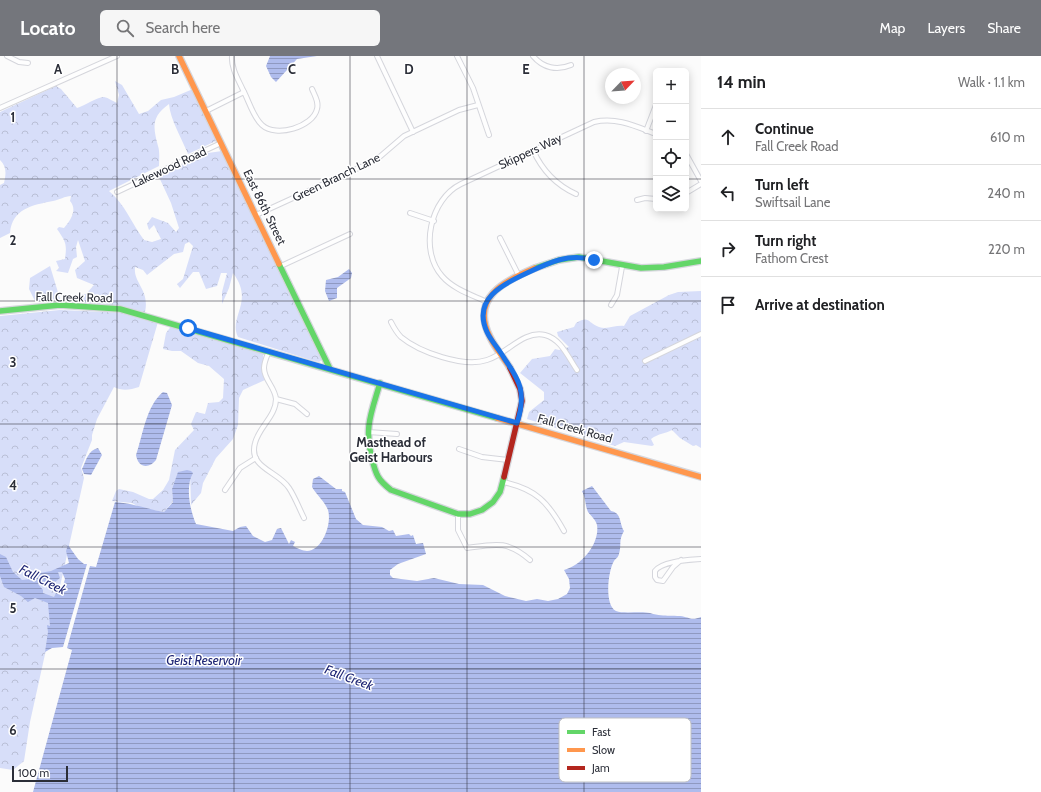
<!DOCTYPE html>
<meta charset="utf-8">
<style>
body{margin:0;font-family:Cabin,sans-serif;background:#f6f6f6;color:#202124}
.controls{position:absolute;right:12px;top:12px;display:grid;overflow:hidden;border-radius:6px;box-shadow:0 2px 10px #0003}
.controls button{width:36px;height:36px;display:grid;place-items:center;padding:0;border:0;border-bottom:1px solid #e0e0e0;background:#fff;color:#202124;font:20px sans-serif}
.compass{position:absolute;left:605px;top:12px;width:36px;height:36px;border-radius:50%;background:#fff;box-shadow:0 2px 10px #0003;rotate:65deg}
.scale{position:absolute;left:12px;bottom:10px;width:56px;box-sizing:border-box;padding-left:4px;border:2px solid #2b2e38;border-top:0;font-size:11px;line-height:14px;white-space:nowrap;color:#2b2e38;-webkit-text-stroke:3px #fff;paint-order:stroke}
.stop{position:absolute;width:12px;height:12px;margin:-9px;border:3px solid #1a73e8;border-radius:50%;background:#fff}
.stop.end{background:#1a73e8;border-color:#fff;box-shadow:0 1px 4px #0008}
.list{margin:0;padding:0;list-style:none}
h2{display:flex;justify-content:space-between;align-items:center;height:52px;margin:0;padding:0 16px;font-size:17px}
h2 small{font-size:13px;font-weight:400;color:#757577}
.list li{display:grid;grid-template-columns:26px 1fr auto;gap:12px;align-items:center;box-sizing:border-box;height:56px;padding:0 16px;border-top:1px solid #e0e0e0}
.list b{display:block;font-size:15px;white-space:nowrap}
.list p{margin:0;font-size:13px;white-space:nowrap;color:#757577}
.list em{font-size:13px;font-style:normal;color:#757577}
.icon{flex:none;width:22px;height:22px;fill:none;stroke:currentColor;stroke-width:2;stroke-linecap:round;stroke-linejoin:round}
.map{position:relative;flex:none;width:701px;height:736px;overflow:hidden}
header{display:flex;align-items:center;gap:24px;box-sizing:border-box;height:56px;padding:0 20px;background:#74767c;color:#fff}
header strong{font-size:19px}
nav{display:flex;gap:22px;margin-inline-start:auto;font-size:14px}
.search{width:280px;height:36px;background:#f6f6f6;display:flex;align-items:center;gap:10px;box-sizing:border-box;padding:0 14px;border-radius:6px;color:#757577;font-size:15px}
main{display:flex}
aside{flex:1;background:#fff}
.map>svg:first-child{display:block}
.forest{fill:url(#forest-crowns)}
.water{fill:url(#water-rules);fill-rule:evenodd}
.lines{fill:none;stroke-linecap:round;stroke-linejoin:round}
.street-casing{stroke:#d5d6dc;stroke-width:6}
.fast-casing{stroke:#d5d6dc;stroke-width:8}
.slow-casing{stroke:#d5d6dc;stroke-width:8}
.jam-casing{stroke:#d5d6dc;stroke-width:8}
.street{stroke:#fefefe;stroke-width:4}
.fast{stroke:#63d668;stroke-width:5.5}
.slow{stroke:#ff974d;stroke-width:5.5}
.jam{stroke:#b3261e;stroke-width:5.5}
.route{stroke:#1a73e8;stroke-width:5}
.grid{fill:none;stroke:#2b2e38;stroke-width:1;stroke-opacity:0.55}
.labels{text-anchor:middle;dominant-baseline:central;stroke-width:3;stroke-linejoin:round;paint-order:stroke}
.street-label{font-size:12px;fill:#2b2e38;stroke:#fff}
.neighbourhood-label{font-size:13px;font-weight:bold;fill:#2b2e38;stroke:#fff}
.water-label{font-size:13px;font-style:italic;fill:#1f2675;stroke:#fff}
.key{fill:#fff;stroke:#bfc0c3;stroke-width:1}
.key-label{font-size:11px;fill:#2b2e38}
.grid-label{font-size:13px;text-anchor:middle;font-weight:bold;fill:#2b2e38;stroke:#fff;stroke-width:3;stroke-linejoin:round;paint-order:stroke}
</style>
<header>
<strong>Locato</strong>
<div class="search"><svg class="icon" aria-label="search" viewBox="0 0 24 24"><circle cx="10" cy="10" r="6"/><path d="M15 15l6 6"/></svg>Search here</div>
<nav><a>Map</a><a>Layers</a><a>Share</a></nav>
</header>
<main>
<div class="map">
<svg width="701" height="736" viewBox="0 0 701 736">
<defs>
<pattern id="forest-crowns" width="20" height="18" patternUnits="userSpaceOnUse"><rect width="20" height="18" fill="#d7def9"/><path d="M2 6a3 3 0 1 1 6 0M12 15a3 3 0 1 1 6 0" fill="none" stroke="#b9bfd6"/></pattern>
<pattern id="water-rules" width="6" height="5" patternUnits="userSpaceOnUse"><rect width="6" height="5" fill="#afbced"/><path d="M0 2.5h6" fill="none" stroke="#8f99c1"/></pattern>
</defs>
<rect width="100%" height="100%" fill="#fbfbfb"/>
<!-- forest -->
<g class="forest">
<path d="M115 25 122 29 139 58 148 55 161 44 174 41 193 33 218 84 188 98C182 83 170 63 169 48 151 61 153 71 158 90 160 96 159 104 159 110L109 135C125 148 132 168 144 184L152 186 161 183 154 169 149 174 147 168 152 161 168 167 176 176 179 172 171 147 159 121 165 117 208 97 222 95 323 303 319 306 311 304 238 281C228 261 255 246 233 217L229 232 222 248V236L227 217H221L217 230 206 233 199 216H193L180 232 177 228 183 223 193 190 189 186 185 188 183 196 174 198 147 219 143 214 135 211C133 227 150 234 145 256L115 251 77 248 75 243 78 238H86L94 229 77 222 75 214 85 205 78 184 76 191 77 201 73 203 68 217 56 215 59 212 56 205 65 203C67 188 66 186 57 173L59 171 64 172C70 165 78 154 70 145L71 140C65 140 59 144 53 145 32 149 12 153 10 177L0 182V129L4 127C6 118 7 111 0 104V56L56 30 61 33 77 52C84 50 99 40 104 41 109 42 112 45 117 47L119 39Z"/>
<polygon points="50,210 60,243 35,245 29,233 30,222"/>
<path d="M701 235V392L696 389 693 390 680 382 672 374C665 378 659 377 651 383L654 389 652 390 624 386 615 390 527 363 529 356 544 344V336L520 317 532 303 550 300 555 293 559 294 569 291 558 280 557 276 574 271 576 267C590 259 587 267 599 271 607 274 615 269 624 270L630 260 669 239 678 236Z"/>
<path d="M60 254 127 257 158 266 139 331C130 334 122 335 114 331L97 363 92 379V384L81 412 84 422 30 666 24 705 13 714 0 712V260Z"/>
<polygon points="172,269 263,297 265,324 243,334 239,342 238,369 233,383 216,402 203,427 201,437 191,449 190,415 179,416 172,433 173,445 164,456 141,452 132,447 112,445 116,435 119,433 133,436 149,443 153,443 163,434 169,424 175,394 194,374 191,368 196,356 205,358 208,347 219,346 223,342 224,323 209,310 198,307 181,295 172,295 163,293 166,277"/>
</g>
<!-- water -->
<g class="water">
<polygon points="270,0 317,0 297,3 276,26 271,21 266,10"/>
<polygon points="349,213 352,217 351,222 337,232 337,242 329,245 325,235 326,224 338,221"/>
<path d="M163 336 167 337 172 349 156 404C149 413 138 412 136 399 143 379 146 350 163 336Z"/>
<path d="M98 392 102 399 91 419 84 418 82 413C86 405 88 394 98 392Z"/>
<path d="M187 414 191 415 193 417C185 431 190 454 196 468L233 475 240 471 246 470 253 480 265 486 272 484 277 473 281 472 289 488 291 484 295 486 293 490C297 492 303 495 307 495 323 494 332 467 328 454 325 446 316 438 312 431L313 423 319 420 336 433H342V435L345 436 356 463 363 469 382 471 389 475 393 474 396 480 409 478 411 480 413 479 416 488 423 487 426 498 398 508 390 514V519L393 522 417 525 434 522 459 528 483 529 505 540 526 545 537 543 548 545 558 543 567 538 570 532 569 523 564 514C581 510 600 488 597 469 596 464 591 460 588 456 585 449 586 443 582 435L592 430 611 455C622 457 619 467 624 475 618 485 622 488 619 498 618 502 616 502 614 505 608 515 604 549 616 555 623 558 641 555 650 557 663 561 668 559 680 560 689 561 691 565 701 561V736H33L72 594 67 592 90 510 96 511 115 446C132 447 147 453 164 456L173 446 172 433 178 416Z"/>
<path d="M68 489 78 503 84 508H87L63 591 52 592 45 596 48 576 47 569 50 570 48 547 35 542 28 546 21 540 4 531 0 520V498L6 501 13 516 22 524 32 523 38 521 40 517 51 515 69 507 66 495ZM58 516H62L65 523 62 533 57 535 54 541 43 537V534L38 528 55 526 60 522Z"/>
</g>
<g class="lines">
<!-- street casing -->
<g class="street-casing">
<g id="street">
<polyline points="7,0 19,6 28,7"/>
<path d="M232 0C231 12 238 23 243 34 249 45 253 61 262 69 276 82 313 71 317 53 319 46 315 40 312 33"/>
<polyline points="377,0 413,76"/>
<polyline points="457,0 473,32 489,79"/>
<path d="M533 0C543 12 557 15 571 9"/>
<polyline points="0,52 117,0"/>
<polyline points="206,55 244,36"/>
<polyline points="646,75 656,49"/>
<path d="M533 94C542 114 556 129 576 138"/>
<polyline points="686,98 701,125"/>
<polyline points="117,136 221,87"/>
<polyline points="686,137 701,128"/>
<polyline points="637,144 645,142 656,143"/>
<polyline points="410,157 434,165"/>
<polyline points="256,159 376,104 404,80 459,54 478,49"/>
<polyline points="500,182 519,220"/>
<polyline points="281,210 350,178"/>
<path d="M487 246C472 239 453 233 442 220 419 194 430 143 461 128L594 66C617 61 635 70 656 78"/>
<polyline points="611,249 617,239 622,211"/>
<path d="M391 266C394 272 397 277 401 281 419 296 464 312 487 304 507 298 523 274 545 279 561 283 568 301 577 314"/>
<path d="M269 295C267 300 264 306 264 312 264 324 275 331 276 343 276 360 259 371 255 387 248 412 278 415 289 432 295 441 299 452 304 462"/>
<polyline points="645,305 701,278"/>
<polyline points="276,343 295,348 307,358"/>
<polyline points="368,376 397,378"/>
<polyline points="459,393 482,401 508,404"/>
<path d="M503 426C536 433 548 446 564 475"/>
<polyline points="225,434 240,412 256,402"/>
<path d="M458 458V474L467 492C495 488 507 484 530 504"/>
<path d="M681 504 673 511 663 525 657 524 655 521V515C662 505 689 504 701 503"/>
</g>
</g>
<!-- fast casing -->
<g class="fast-casing">
<g id="fast">
<polyline points="279,208 330,313"/>
<polyline points="535,212 559,204 579,201 641,212 664,211 701,205"/>
<polyline points="0,255 60,249 120,253 497,362"/>
<path d="M380 327C371 358 364 371 372 403 376 419 378 424 391 434L458 458H470L482 454 493 446 500 436 504 421"/>
</g>
</g>
<!-- slow casing -->
<g class="slow-casing">
<g id="slow">
<polyline points="179,0 279,208"/>
<path d="M510 312C504 302 495 292 490 281 470 242 504 225 535 212"/>
<polyline points="497,362 701,421"/>
</g>
</g>
<!-- jam casing -->
<g class="jam-casing">
<polyline id="jam" points="504,421 522,345 520,333 510,312"/>
</g>
<!-- street -->
<use href="#street" class="street"/>
<!-- fast -->
<use href="#fast" class="fast"/>
<!-- slow -->
<use href="#slow" class="slow"/>
<!-- jam -->
<use href="#jam" class="jam"/>
</g>
<g class="lines">
<!-- route -->
<path class="route" d="M188 272 517 367C521 355 523 343 520 331 517 320 510 311 504 302 499 293 491 285 487 276 472 243 503 228 527 217 550 206 569 197 594 204"/>
</g>
<!-- grid -->
<path class="grid" d="M117 0V736M234 0V736M350 0V736M467 0V736M584 0V736M0 123H656M686 123H701M0 245H701M0 368H701M0 491H701M0 613H701"/>
<g class="labels">
<!-- street labels -->
<g class="street-label">
<text transform="translate(530 95) rotate(-25)">Skippers Way</text>
<text transform="translate(169 111) rotate(-25)">Lakewood Road</text>
<text transform="translate(336 121) rotate(-26)">Green Branch Lane</text>
<text transform="translate(265 151) rotate(64)">East 86th Street</text>
<text transform="translate(74 241) rotate(1)">Fall Creek Road</text>
<text transform="translate(575 372) rotate(16)">Fall Creek Road</text>
</g>
<!-- neighbourhood labels -->
<g class="neighbourhood-label">
<text x="391" y="386">Masthead of<tspan x="391" dy="15">Geist Harbours</tspan></text>
</g>
<!-- water labels -->
<g class="water-label">
<text transform="translate(43 523) rotate(27)">Fall Creek</text>
<text x="204" y="604">Geist Reservoir</text>
<text transform="translate(349 621) rotate(20)">Fall Creek</text>
</g>
</g>
<!-- legend -->
<rect x="559" y="662" width="132" height="64" rx="6" class="key"/>
<rect x="567" y="674" width="18" height="4" fill="#63d668"/>
<rect x="567" y="692" width="18" height="4" fill="#ff974d"/>
<rect x="567" y="710" width="18" height="4" fill="#b3261e"/>
<g class="key-label">
<text x="592" y="680">Fast</text>
<text x="592" y="698">Slow</text>
<text x="592" y="716">Jam</text>
</g>
<g class="grid-label">
<text x="58" y="18">A</text>
<text x="175" y="18">B</text>
<text x="292" y="18">C</text>
<text x="409" y="18">D</text>
<text x="526" y="18">E</text>
<text x="13" y="66">1</text>
<text x="13" y="189">2</text>
<text x="13" y="311">3</text>
<text x="13" y="434">4</text>
<text x="13" y="557">5</text>
<text x="13" y="679">6</text>
</g>
</svg>
<div class="controls">
<button>+</button>
<button>−</button>
<button><svg class="icon" aria-label="locate" viewBox="0 0 24 24"><circle cx="12" cy="12" r="6"/><path d="M12 2v4M12 18v4M2 12h4M18 12h4"/></svg></button>
<button><svg class="icon" aria-label="layers" viewBox="0 0 24 24"><path d="M12 4l9 5-9 5-9-5zM3 14l9 5 9-5"/></svg></button>
</div>
<svg class="compass" viewBox="-18 -18 36 36"><path d="M0-13l5 13h-10z" fill="#e53935"/><path d="M0 13l5-13h-10z" fill="#757577"/></svg>
<div class="scale">100 m</div>
<div class="stop" style="left:188px;top:272px"></div>
<div class="stop end" style="left:594px;top:204px"></div>
</div>
<aside>
<h2>14 min<small>Walk · 1.1 km</small></h2>
<ul class="list">
<li><svg class="icon" aria-label="ahead" viewBox="0 0 24 24"><path d="M12 20V5M6 11l6-6 6 6"/></svg><div><b>Continue</b><p>Fall Creek Road</p></div><em>610 m</em></li>
<li><svg class="icon" aria-label="left" viewBox="0 0 24 24"><path d="M17 20v-9H6M10 6l-5 5 5 5"/></svg><div><b>Turn left</b><p>Swiftsail Lane</p></div><em>240 m</em></li>
<li><svg class="icon" aria-label="right" viewBox="0 0 24 24"><path d="M7 20v-9h11M14 6l5 5-5 5"/></svg><div><b>Turn right</b><p>Fathom Crest</p></div><em>220 m</em></li>
<li><svg class="icon" aria-label="arrive" viewBox="0 0 24 24"><path d="M6 21V4h12l-3 4 3 4H6"/></svg><div><b>Arrive at destination</b></div></li>
</ul>
</aside>
</main>
